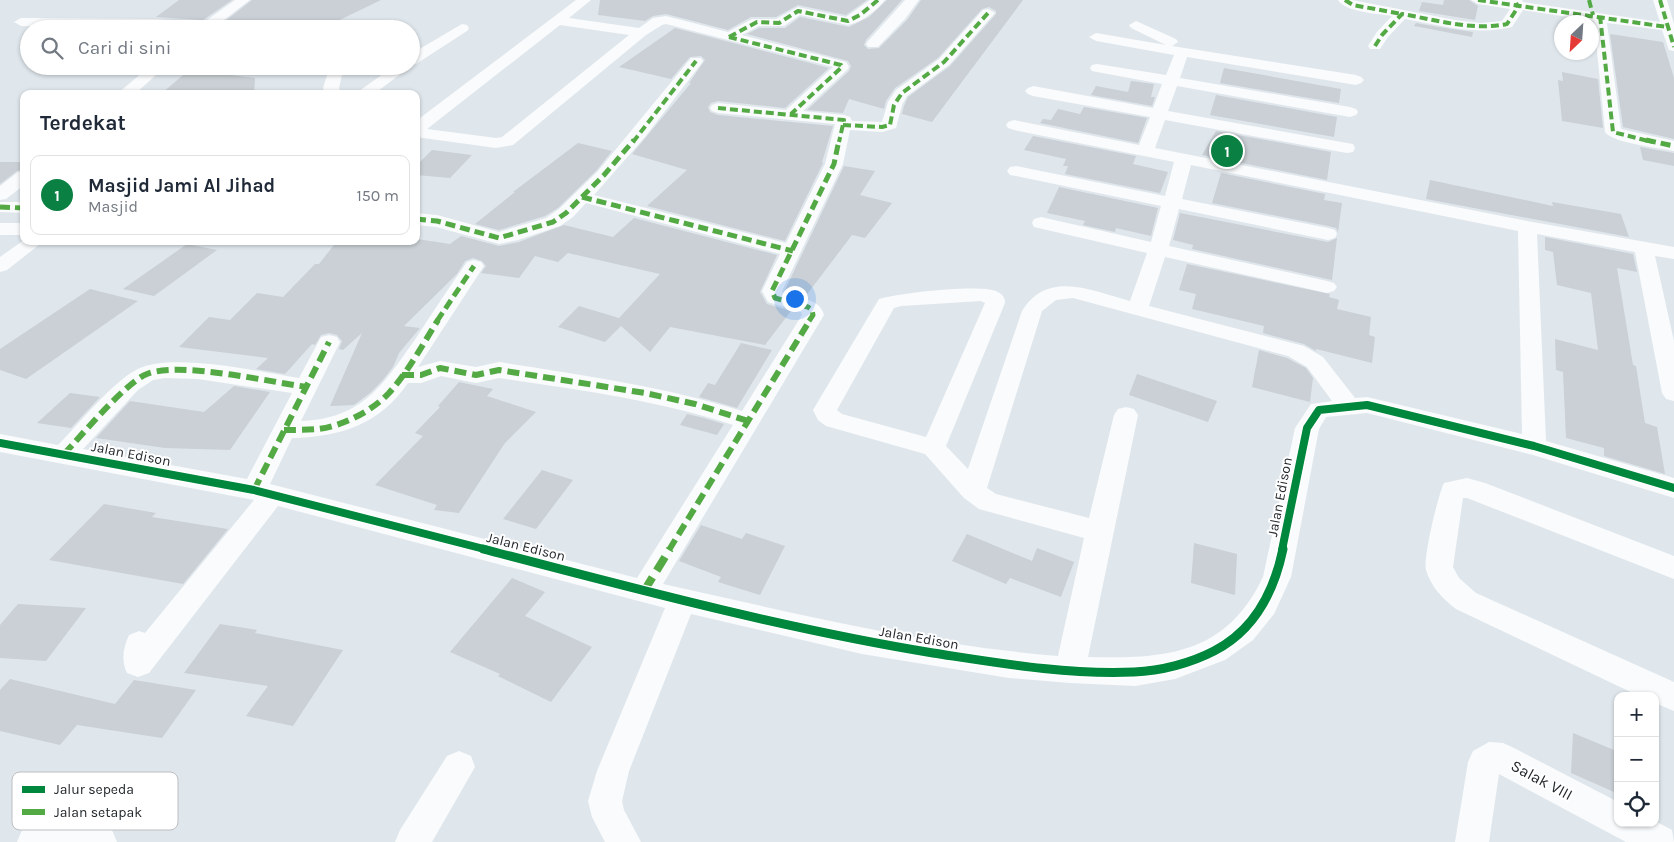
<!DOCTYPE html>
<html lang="id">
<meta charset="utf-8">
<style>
body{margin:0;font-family:Karla,sans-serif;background:#f6f6f7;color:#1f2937}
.controls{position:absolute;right:15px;bottom:15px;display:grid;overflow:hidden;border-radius:10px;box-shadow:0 1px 4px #0004}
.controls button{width:45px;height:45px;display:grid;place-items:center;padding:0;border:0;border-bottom:1px solid #e0e1e3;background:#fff;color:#1f2937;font:25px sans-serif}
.compass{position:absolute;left:1554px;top:15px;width:45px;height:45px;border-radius:50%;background:#fff;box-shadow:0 1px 4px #0004;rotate:205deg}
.you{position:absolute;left:794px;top:298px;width:18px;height:18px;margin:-12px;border:4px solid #fff;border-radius:50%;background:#1a73e8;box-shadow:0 0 0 8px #1a73e833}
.badge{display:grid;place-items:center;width:32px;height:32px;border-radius:50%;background:#0b8043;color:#fff;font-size:16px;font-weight:700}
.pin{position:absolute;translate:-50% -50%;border:2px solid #fff;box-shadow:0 1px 5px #0006}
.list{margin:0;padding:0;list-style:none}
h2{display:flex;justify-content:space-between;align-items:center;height:65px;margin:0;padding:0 20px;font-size:21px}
h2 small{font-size:16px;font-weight:400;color:#747a83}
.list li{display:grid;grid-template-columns:32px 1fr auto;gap:15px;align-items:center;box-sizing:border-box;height:80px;margin:0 10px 10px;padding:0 10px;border:1px solid #e0e1e3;border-radius:10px}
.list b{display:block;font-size:19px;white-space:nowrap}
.list p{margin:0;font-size:16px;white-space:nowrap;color:#747a83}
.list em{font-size:16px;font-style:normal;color:#747a83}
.icon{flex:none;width:28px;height:28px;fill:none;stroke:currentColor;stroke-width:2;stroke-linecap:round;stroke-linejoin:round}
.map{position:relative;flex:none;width:1674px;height:842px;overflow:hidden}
.search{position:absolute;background:#fff;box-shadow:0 1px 4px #0004;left:20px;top:20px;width:400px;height:55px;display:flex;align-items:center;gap:12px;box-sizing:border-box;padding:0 18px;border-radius:28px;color:#747a83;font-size:19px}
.panel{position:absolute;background:#fff;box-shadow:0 1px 4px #0004;left:20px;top:90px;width:400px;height:155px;border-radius:10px}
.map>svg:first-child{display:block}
.building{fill:#cad0d5}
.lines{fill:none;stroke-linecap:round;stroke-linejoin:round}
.minor{fill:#fafbfc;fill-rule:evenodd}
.quiet-far3{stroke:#53aa44;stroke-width:4;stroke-dasharray:8 4;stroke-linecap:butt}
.quiet-far2{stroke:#53aa44;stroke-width:5;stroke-dasharray:10 5;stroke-linecap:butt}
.quiet-far1{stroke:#53aa44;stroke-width:6;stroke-dasharray:12 6;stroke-linecap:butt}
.quiet{stroke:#53aa44;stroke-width:8;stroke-dasharray:16 8;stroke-linecap:butt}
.cycleway-far1-casing{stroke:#fff;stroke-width:11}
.cycleway-casing{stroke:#fff;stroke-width:12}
.cycleway-far1{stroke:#00873e;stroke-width:8}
.cycleway{stroke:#00873e;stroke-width:9}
.labels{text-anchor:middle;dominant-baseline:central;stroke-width:4;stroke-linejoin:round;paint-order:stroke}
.street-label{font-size:14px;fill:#23282c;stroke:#fff}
.near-street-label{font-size:16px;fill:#23282c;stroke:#fff}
.key{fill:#fff;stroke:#bdbec0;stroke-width:1}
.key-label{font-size:14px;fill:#23282c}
</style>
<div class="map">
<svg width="1674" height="842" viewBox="0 0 1674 842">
<rect width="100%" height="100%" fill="#dfe7ed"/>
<!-- building -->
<g class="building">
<polygon points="179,0 232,0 203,20 156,17"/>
<polygon points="252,0 381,0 321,29 255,29 251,21 233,29 215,29"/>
<polygon points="600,0 867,0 846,15 798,5 776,17 751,17 728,30 666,14 653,16 645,21 598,15"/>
<polygon points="887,0 902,0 866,40 864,45 868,49 879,48 907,20 921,0 1023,0 932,122 902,114 904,106 908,97 950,66 996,14 996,11 989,7 982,9 938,58 895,88 886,101 884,109 849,99 843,113 807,110 849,71 851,66 848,61 747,34 759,28 785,28 800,17 849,27 869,17"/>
<polygon points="1444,0 1469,0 1478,6 1475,20 1419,11 1422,2 1443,5"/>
<polygon points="1416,23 1445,28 1473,32 1472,37 1414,26"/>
<polygon points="675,28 829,68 785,108 718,101 711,103 708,107 710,112 718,115 833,126 822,162 823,163 785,241 647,206 687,170 632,154 691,83 689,83 705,60 701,56 690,57 671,79 619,67"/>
<polygon points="1610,34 1663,42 1674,78 1674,139 1623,127"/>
<polygon points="1224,68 1341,89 1339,103 1220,83"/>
<polygon points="189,70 255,78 254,94 161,94"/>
<polygon points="1562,72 1598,79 1603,128 1562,121 1558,80 1563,81"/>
<polygon points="1131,81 1154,84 1151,97 1155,97 1152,106 1091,95 1096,86 1128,92"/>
<polygon points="1216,95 1337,117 1334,137 1210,115"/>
<polygon points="1084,107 1147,118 1138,143 1040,123 1043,119 1051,120 1058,109 1080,114"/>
<polygon points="1216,131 1331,152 1327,180 1202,155"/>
<polygon points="1033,136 1136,156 1133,164 1168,172 1160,193 1065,174 1068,166 1063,166 1066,159 1024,150"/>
<polygon points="578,143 612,151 597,170 558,208 545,216 499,230 475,224 515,192 513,192"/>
<polygon points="1640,147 1674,153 1674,166 1643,160"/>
<polygon points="432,150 472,155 450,178 416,175 416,166"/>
<polygon points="0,162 24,162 24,169 17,171 0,184"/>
<polygon points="844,166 875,171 860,195 892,203 865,238 852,235 805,297 784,292"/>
<polygon points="1221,173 1325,194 1324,200 1342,203 1338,232 1336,228 1328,226 1212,203"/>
<polygon points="1430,180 1553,206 1552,202 1621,214 1629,237 1426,199"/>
<polygon points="1059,187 1158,208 1151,236 1116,228 1115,232 1083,225 1085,221 1047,213"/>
<polygon points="1180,213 1328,242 1337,238 1332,280 1192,249 1193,245 1173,240"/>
<polygon points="634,218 777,255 760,292 767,304 791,311 765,345 670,327 650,352 621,326 605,342 558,327 579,306 619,318 660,274 568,253 558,262 535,256 519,278 481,273 486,266 482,261 473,258 465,261 457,274 404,326 420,328 399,353 393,367 382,381 370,393 354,405 330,406 362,333 343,350 339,349 342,341 337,335 329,333 321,335 315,345 312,344 285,374 256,369 268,358 179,347 209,317 230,320 257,293 283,297 315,264 319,264 337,241 416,241 417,239 450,244 461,236 499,246 519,242 564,225 613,237"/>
<polygon points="1545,237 1633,254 1637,272 1617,268 1633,365 1636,366 1645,423 1657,427 1665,474 1604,456 1604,448 1566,438 1563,372 1556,370 1555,339 1598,350 1591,293 1557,285 1553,252 1545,250"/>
<polygon points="187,244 217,250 154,296 123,289"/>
<polygon points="1187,264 1330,294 1329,297 1339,300 1337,309 1371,317 1369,335 1375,337 1372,363 1316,349 1316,351 1304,344 1263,333 1264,326 1192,309 1196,294 1179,290"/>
<polygon points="90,289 138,301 26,379 0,370 0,349"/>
<polygon points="741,343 772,350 737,408 699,397 708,383 715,385"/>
<polygon points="1259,350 1287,358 1306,368 1313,378 1310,402 1252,387"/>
<polygon points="1137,374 1217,401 1208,422 1129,395"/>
<polygon points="459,382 493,389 487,396 536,412 505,443 459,513 434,510 437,505 375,485 423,436 415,433 440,407 438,406"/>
<polygon points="234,386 270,392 230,450 165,448 96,438 130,401 204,412"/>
<polygon points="70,393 100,397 71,428 37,423"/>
<polygon points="687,414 704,418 724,424 717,435 680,425"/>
<polygon points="542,470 573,480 536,529 503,519"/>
<polygon points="104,504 156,513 152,517 228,529 183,584 49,560"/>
<polygon points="701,525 742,539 746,533 785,546 760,595 718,582 721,577 679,561"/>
<polygon points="967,534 1032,561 1037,548 1074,562 1061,597 1010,578 1006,584 952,561"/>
<polygon points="1194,543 1237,554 1235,595 1191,583"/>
<polygon points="512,578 545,592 525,616 592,647 551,702 498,676 500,674 450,652"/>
<polygon points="18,604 86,608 46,661 0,658 0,625"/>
<polygon points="220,624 257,630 255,633 343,650 293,726 246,716 268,686 184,673"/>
<polygon points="10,679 115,704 134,680 196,690 162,738 77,725 60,745 0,731 0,690"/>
<polygon points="1573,733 1614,750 1614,792 1571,773"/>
</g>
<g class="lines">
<!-- minor -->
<g class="minor">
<polygon points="235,0 250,0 212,29 21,26 14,22 21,18 157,19 204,22"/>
<path d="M576 0H591L569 18 639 28 653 18 666 16 728 32 752 19H776L798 7 846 17 870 0H885C876 11 862 22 848 25L800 15 784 26H759L742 35 846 62 849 67 847 70 803 111 844 115 850 117 852 121 882 122 888 102 896 90 939 59 983 10 988 9 995 13 949 65 907 96 902 105 896 128 882 132 850 130 843 164 782 291 783 294C798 298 820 298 824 315L663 584C794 613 924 645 1058 656L1084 538 979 509 964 498 925 454 826 426 818 420 813 410 879 299C898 293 979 284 996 291 1002 294 1005 297 1005 303L946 446 968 469 1022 311C1048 269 1092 291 1130 301L1147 253 1034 227 1032 223 1034 219 1041 217 1151 242 1161 206 1016 176 1010 175 1007 171 1010 167 1016 166 1165 196 1174 162 1014 130 1008 128 1006 125 1008 122 1014 120 1139 145 1150 117 1033 96 1028 94 1025 91 1028 88 1033 86 1153 108 1162 84 1097 72 1092 71 1090 68 1092 65 1097 64 1166 75 1174 55 1096 41 1089 37 1096 33 1166 45 1131 28 1129 25 1136 21 1176 39 1178 42 1172 46 1356 75 1361 77 1364 80 1361 83 1356 85 1187 57 1180 78 1350 107 1356 109 1358 112 1356 115 1350 117 1177 86 1168 111 1347 143 1353 144 1355 148 1353 152 1347 153 1165 120 1155 148 1527 221 1674 247V259L1655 256 1674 341V401L1666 399 1662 393 1635 252 1537 234 1546 441 1674 478V498L1533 455 1367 413 1326 417 1319 429 1291 577 1274 614 1253 640 1225 660 1175 679 1135 686 1070 683 1009 678 862 654 691 614 629 771 622 801 624 810 641 842H605L592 817 588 801 597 771 665 608 278 506 149 673 138 677 127 673C121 661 123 648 129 635L139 631 145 633 254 500 0 452V434L58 445C78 425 114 380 138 369 173 352 259 372 299 378L321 337 329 335 337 337 340 342 301 421C364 419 385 382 418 335 434 310 450 286 467 262L474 260 481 262 484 266 418 367 440 361 476 367 499 362C581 375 663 386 742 411L802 315 801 312 768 302 762 291 780 254 586 203 573 217 560 226 518 240 499 244 436 227 416 225V213L437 215 499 232 546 218 559 209 598 171 691 58H701L703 61 701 64 645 137 594 195 786 243 825 164 835 124 718 113 712 111 710 108 712 105 718 103 786 110 833 67 666 24 662 25 646 35 513 145 496 148 416 137V121ZM560 25 629 35 502 137 496 138 427 129ZM1191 165 1518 231 1522 434 1367 397 1355 398 1323 357 1304 346 1149 306 1165 257 1327 293 1334 291 1337 287 1334 283 1327 281 1169 246 1179 209 1328 240 1335 238 1337 234 1335 230 1328 228 1182 199ZM1073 298 1288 356 1307 367 1332 401 1311 404 1295 428 1263 577C1226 655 1165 659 1088 657L1138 415 1134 409 1126 407 1118 409 1114 415 1089 518 996 494 987 488 1042 311 1056 300ZM981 301 985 303 926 437 842 414 837 410 894 308 901 306ZM441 376 476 383 499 378C578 390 657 400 733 425L637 578 270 484 292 438C341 437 380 424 408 383H421ZM165 378 198 379 292 393 247 479 83 449 138 390 153 380Z"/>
<polygon points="905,0 919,0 905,19 878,47 868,47 866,44 868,41"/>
<path d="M1338 0H1352L1455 20 1481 23 1502 21 1510 9 1478 4 1471 0H1522L1523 2 1660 22 1653 0H1667L1674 24V51L1669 50 1662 30 1607 23 1621 129 1674 141V151C1660 148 1612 143 1605 132L1594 21 1523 10 1512 27C1475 36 1441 25 1405 19L1388 37 1380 49H1370L1368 46 1377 32 1392 16C1379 14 1345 12 1338 0Z"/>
<polygon points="462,24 467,25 469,28 467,31 416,64 411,65 411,54"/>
<polygon points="150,66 166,66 135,94 117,94"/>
<polygon points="330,66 344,66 339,88 341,94 325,94 323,88"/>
<polygon points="394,66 411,66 374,94 355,94"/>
<polygon points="24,171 24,185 6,199 0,200 0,186 18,172"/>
<polygon points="0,202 24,202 24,213 0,212"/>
<rect x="0" y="223" width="24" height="12"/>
<polygon points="24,240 44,241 7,270 0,272 0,257"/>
<path d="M1467 478 1485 483 1674 556V579L1467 498H1463L1453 567 1459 578 1476 593 1674 682V711L1655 703V696H1639L1456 609C1443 599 1431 587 1426 570 1423 558 1438 495 1444 483Z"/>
<polygon points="1489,742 1503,743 1514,748 1618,802 1618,823 1655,823 1655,821 1672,830 1674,842 1626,842 1499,774 1489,842 1455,842 1468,762 1473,751"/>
<polygon points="459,751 471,756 475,767 432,842 395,842 400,830 447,756"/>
<polygon points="60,813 74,814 112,830 117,842 17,842 22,830 41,820"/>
</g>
<!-- quiet-far3 -->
<g class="quiet-far3">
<polyline points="1345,0 1353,5 1402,14"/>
<polyline points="1478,0 1667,27"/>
<polyline points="1589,0 1593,15"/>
<polyline points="1660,0 1674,47"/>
<polyline points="1600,16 1613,132 1652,142"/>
<polyline points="729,37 841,65 842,67 791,114"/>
<polyline points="729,37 757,22 779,23 798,11 848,21 860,15 878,0"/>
<path d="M1375 46 1382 35 1402 14C1437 20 1471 31 1507 24L1518 7 1516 3"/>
<polyline points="718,108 844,120 839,142"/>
<polyline points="843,125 882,127 890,125 894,105 902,93 944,62 988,13"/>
<polyline points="633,142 696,61"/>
</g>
<!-- quiet-far2 -->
<g class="quiet-far2">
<polyline points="1646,140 1674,146"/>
<polyline points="582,197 793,251"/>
<polyline points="0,207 24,208"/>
<polyline points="416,219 437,221 499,238 553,222 566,213 604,175 634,140"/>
<polyline points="437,321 474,266"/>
<polyline points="809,321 813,315 812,310 808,307 775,298 772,291 834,164 839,140"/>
</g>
<!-- quiet-far1 -->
<g class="quiet-far1">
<polyline points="402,375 421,375 440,368 476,375 499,370 645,393 695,404 748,421"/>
<path d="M284 430C295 430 307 430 318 429 343 426 372 411 389 393 408 372 423 344 438 320"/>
<path d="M64 454C81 436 126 382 147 374 179 361 270 382 307 387"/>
<polyline points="254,490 329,342"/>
<polyline points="669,550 810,320"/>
</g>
<!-- quiet -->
<polyline class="quiet" points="644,591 670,549"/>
<!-- cycleway-far1 casing -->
<g class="cycleway-far1-casing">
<g id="cycleway-far1">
<polyline points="0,443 254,490 488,550"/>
<polyline points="1282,550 1307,428 1319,410 1367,405 1534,446 1674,488"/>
</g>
</g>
<!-- cycleway casing -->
<g class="cycleway-casing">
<path id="cycleway" d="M483 549C632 588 781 628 933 653 999 663 1067 675 1134 672 1161 671 1191 663 1214 651 1255 630 1274 592 1283 549"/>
</g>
<!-- cycleway-far1 -->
<use href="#cycleway-far1" class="cycleway-far1"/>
<!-- cycleway -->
<use href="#cycleway" class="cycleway"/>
</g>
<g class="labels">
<!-- street labels -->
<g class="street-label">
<text transform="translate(131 454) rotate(11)">Jalan Edison</text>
<text transform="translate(1280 497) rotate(-79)">Jalan Edison</text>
<text transform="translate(526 547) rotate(14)">Jalan Edison</text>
<text transform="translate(919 638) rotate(10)">Jalan Edison</text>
</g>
<!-- near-street labels -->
<g class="near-street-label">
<text transform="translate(1542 780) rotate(28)">Salak VIII</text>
</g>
</g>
<!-- legend -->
<rect x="12" y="772" width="166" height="58" rx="8" class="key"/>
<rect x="22" y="786" width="23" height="7" fill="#00873e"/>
<rect x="22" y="809" width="23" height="6" fill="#53aa44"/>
<g class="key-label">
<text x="54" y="794">Jalur sepeda</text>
<text x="54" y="817">Jalan setapak</text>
</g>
</svg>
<div class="controls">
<button>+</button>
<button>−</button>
<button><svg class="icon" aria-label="locate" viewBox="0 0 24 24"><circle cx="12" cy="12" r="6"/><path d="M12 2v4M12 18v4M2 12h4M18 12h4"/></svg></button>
</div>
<svg class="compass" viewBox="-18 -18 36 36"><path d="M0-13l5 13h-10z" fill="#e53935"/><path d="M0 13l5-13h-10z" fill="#747a83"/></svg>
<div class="you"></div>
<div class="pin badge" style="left:1227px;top:151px">1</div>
<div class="search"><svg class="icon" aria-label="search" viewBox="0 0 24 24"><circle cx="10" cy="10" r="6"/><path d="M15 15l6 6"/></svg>Cari di sini</div>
<section class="panel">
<h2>Terdekat<small></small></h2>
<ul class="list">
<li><span class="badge">1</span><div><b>Masjid Jami Al Jihad</b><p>Masjid</p></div><em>150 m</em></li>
</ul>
</section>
</div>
